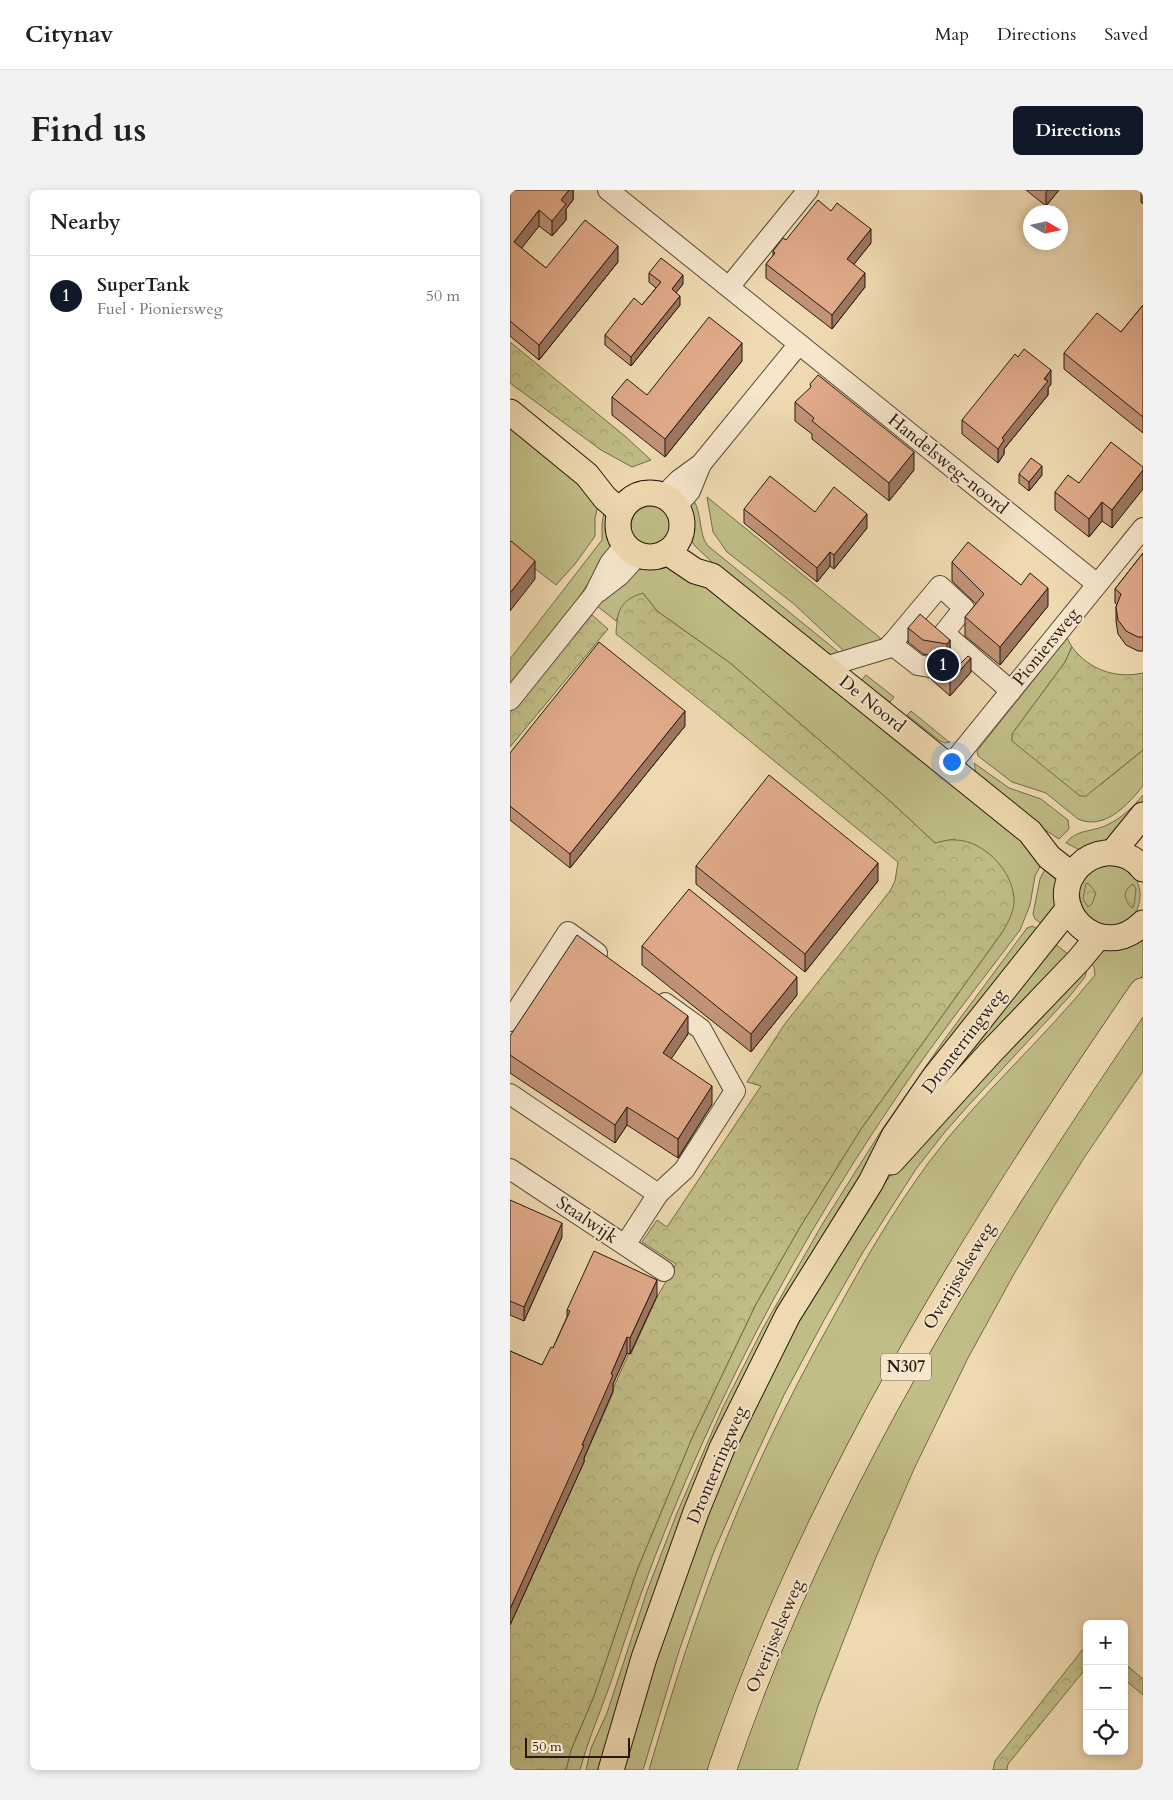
<!DOCTYPE html>
<meta charset="utf-8">
<style>
body{margin:0;font-family:Cardo,serif;background:#f2f2f2;color:#202124}
.controls{position:absolute;right:15px;bottom:15px;display:grid;overflow:hidden;border-radius:8px;box-shadow:0 2px 8px #0003}
.controls button{width:45px;height:45px;display:grid;place-items:center;padding:0;border:0;border-bottom:1px solid #e0e0e0;background:#fff;color:#202124;font:25px sans-serif}
.compass{position:absolute;left:513px;top:15px;width:45px;height:45px;border-radius:50%;background:#fff;box-shadow:0 2px 8px #0003;rotate:99deg}
.scale{position:absolute;left:15px;bottom:12px;width:105px;box-sizing:border-box;padding-left:5px;border:2px solid #251910;border-top:0;font-size:14px;line-height:18px;white-space:nowrap;color:#251910;-webkit-text-stroke:4px #f5e6cc;paint-order:stroke}
.you{position:absolute;left:441px;top:571px;width:18px;height:18px;margin:-12px;border:4px solid #fff;border-radius:50%;background:#1a73e8;box-shadow:0 0 0 8px #1a73e833}
.badge{display:grid;place-items:center;width:32px;height:32px;border-radius:50%;background:#111827;color:#fff;font-size:16px;font-weight:700}
.pin{position:absolute;translate:-50% -50%;border:2px solid #fff;box-shadow:0 1px 5px #0006}
.list{margin:0;padding:0;list-style:none}
h2{display:flex;justify-content:space-between;align-items:center;height:65px;margin:0;padding:0 20px;font-size:21px}
h2 small{font-size:16px;font-weight:400;color:#757577}
.list li{display:grid;grid-template-columns:32px 1fr auto;gap:15px;align-items:center;box-sizing:border-box;height:80px;padding:0 20px;border-top:1px solid #e0e0e0}
.list b{display:block;font-size:19px;white-space:nowrap}
.list p{margin:0;font-size:16px;white-space:nowrap;color:#757577}
.list em{font-size:16px;font-style:normal;color:#757577}
.icon{flex:none;width:28px;height:28px;fill:none;stroke:currentColor;stroke-width:2;stroke-linecap:round;stroke-linejoin:round}
.map{position:relative;flex:none;width:633px;height:1580px;overflow:hidden;border-radius:8px}
header{display:flex;align-items:center;gap:30px;box-sizing:border-box;height:70px;padding:0 25px;background:#fff;border-bottom:1px solid #e0e0e0}
header strong{font-size:24px}
nav{display:flex;gap:28px;margin-inline-start:auto;font-size:18px}
.intro{display:flex;align-items:center;justify-content:space-between;box-sizing:border-box;height:120px;padding:0 30px}
h1{margin:0;font-size:35px}
.button{padding:12px 22px;border-radius:8px;background:#111827;color:#fff;font-size:18px;font-weight:700}
main{display:flex;gap:30px;padding:0 30px}
aside{flex:1;background:#fff;border-radius:8px;box-shadow:0 2px 8px #0003}
.map>svg:first-child{display:block}
.green{fill:#c0bd86;stroke:#726b4b}
.forest{fill:url(#forest-crowns);stroke:#726b4b}
.lines{fill:none;stroke-linecap:round;stroke-linejoin:round}
.minor-casing{stroke:#584938;stroke-width:22}
.major-casing{stroke:#251910;stroke-width:27}
.highway-casing{stroke:#251910;stroke-width:29}
.minor{stroke:#f5e6cc;stroke-width:20}
.major{stroke:#efd9b0;stroke-width:25}
.highway{stroke:#efd9b0;stroke-width:28}
.wall{fill:#c19276;stroke:#251910}
.shaded-wall{fill:#9d7760;stroke:#251910}
.building{fill:#e0aa89;stroke:#251910}
.labels{text-anchor:middle;dominant-baseline:central;stroke-width:4;stroke-linejoin:round;paint-order:stroke}
.shield{fill:#f5e6cc;stroke:#635648;stroke-width:1}
.shield-label{font-size:16px;font-weight:bold;fill:#251910}
.street-label{font-size:18px;fill:#251910;stroke:#f5e6cc}
</style>
<header>
<strong>Citynav</strong>
<nav><a>Map</a><a>Directions</a><a>Saved</a></nav>
</header>
<div class="intro"><h1>Find us</h1><a class="button">Directions</a></div>
<main>
<aside>
<h2>Nearby<small></small></h2>
<ul class="list">
<li><span class="badge">1</span><div><b>SuperTank</b><p>Fuel · Pioniersweg</p></div><em>50 m</em></li>
</ul>
</aside>
<div class="map">
<svg width="633" height="1580" viewBox="0 0 633 1580">
<defs>
<pattern id="forest-crowns" width="20" height="18" patternUnits="userSpaceOnUse" patternTransform="scale(1.25)"><rect width="20" height="18" fill="#c0bd86"/><path d="M2 6a3 3 0 1 1 6 0M12 15a3 3 0 1 1 6 0" fill="none" stroke="#a5a273"/></pattern>
</defs>
<rect width="100%" height="100%" fill="#efd9b0"/>
<filter id="stains"><feTurbulence type="fractalNoise" baseFrequency=".004" numOctaves="4"/><feColorMatrix values="0 0 0 0 .2 0 0 0 0 .09 0 0 0 0 .02 0 0 0 .5 -.17"/></filter>
<radialGradient id="worn" r=".72"><stop offset=".6" stop-color="#630" stop-opacity="0"/><stop offset="1" stop-color="#630" stop-opacity=".3"/></radialGradient>
<!-- green -->
<g class="green">
<polygon points="0,239 64,284 89,311 85,328 85,346 65,374 46,395 0,359"/>
<polygon points="197,307 374,451 336,463 284,414 217,362 203,342"/>
<path d="M183 309C193 325 188 344 198 356L332 465 320 467 220 389 185 356 179 347 178 325V319Z"/>
<polygon points="95,316 100,320 103,333 102,358 44,444 0,501 0,469 92,350 92,334"/>
<circle cx="141" cy="336" r="20"/>
<path d="M152 373 170 377 534 669 525 686 520 715 510 740C470 793 428 846 390 902 268 1081 171 1274 105 1480 94 1514 79 1546 70 1580H56L61 1560 84 1506 127 1380 182 1248 246 1114 290 1037 351 939 493 741 445 649 425 653 380 611 220 473 147 421 133 403 110 421 106 431 87 416 132 375Z"/>
<path d="M557 448 562 457 555 472 502 544 590 595 633 560V596C618 614 595 641 568 629L536 603 502 592 468 566 467 561Z"/>
<polygon points="356,485 384,507 380,512 350,492"/>
<polygon points="401,521 439,552 440,552 435,553 430,551 397,525"/>
<polygon points="464,573 499,598 531,609 558,630 559,639 549,649 508,622 466,583"/>
<path d="M633 605V618L608 649 572 661 556 653C566 639 583 642 597 635 612 628 623 617 633 605Z"/>
<path d="M600 674C604 675 610 676 614 678 629 685 633 703 628 717 626 723 623 725 618 729 583 756 549 697 585 678 589 676 595 675 600 674Z"/>
<polygon points="544,678 552,703 536,737 525,729 523,724 530,689 535,679"/>
<polygon points="523,736 532,743 281,1105 90,1580 76,1580 81,1558 97,1523 137,1401 167,1323 213,1217 253,1138 313,1033 373,938 434,850 517,738"/>
<path d="M633 741V785L489 1001 201 1580H139C158 1515 178 1450 202 1386 235 1296 277 1210 324 1126 353 1073 383 1021 419 972 469 905 533 850 585 785L584 777 580 773 585 760Z"/>
<polygon points="539,749 563,768 439,898 415,909"/>
<polygon points="577,779 575,787 559,807 458,916 434,943 406,979 353,1062 313,1132 274,1205 243,1272 203,1364 169,1461 133,1580 112,1580 184,1347 282,1138 351,1025 387,977"/>
<polygon points="633,818 633,881 574,968 544,1016 504,1084 458,1168 404,1279 366,1367 308,1516 287,1580 221,1580 308,1368 429,1137"/>
</g>
<!-- forest -->
<g class="forest">
<polygon points="0,152 116,247 141,270 122,277 91,260 0,193"/>
<path d="M133 403 147 421 220 473 380 611 425 653C431 652 438 649 445 650 473 650 502 680 504 708 505 719 499 731 493 741L351 939 290 1037 246 1114 182 1248 127 1380 84 1506 61 1560 56 1580H0V1435L103 1203 102 1201 119 1163 121 1164 147 1107 166 1074 132 1052 147 1030 157 1037 251 896 237 892 274 835 380 701 385 691 388 672 197 516 106 444C107 421 110 410 133 403Z"/>
<polygon points="82,425 98,439 0,557 0,523"/>
<path d="M562 457C579 480 606 489 633 483V560L576 606H570L502 551V544L555 472Z"/>
<polygon points="576,693 579,694 586,703 582,714 578,717 573,709"/>
<path d="M623 694 626 699 624 715 622 718C614 710 612 701 623 694Z"/>
<polygon points="577,1454 577,1477 498,1574 497,1580 483,1580 485,1571"/>
<polygon points="614,1473 633,1489 633,1505 614,1489"/>
</g>
<g class="lines">
<!-- minor casing -->
<g class="minor-casing">
<g id="minor">
<polyline points="98,0 587,394"/>
<polyline points="219,97 298,0"/>
<polyline points="153,306 169,290 191,274 289,154"/>
<polyline points="166,317 180,301 191,274"/>
<polyline points="88,402 110,385 128,365"/>
<polyline points="381,454 408,475 442,481 457,463"/>
<polyline points="315,477 378,458 430,396 454,418 434,443 501,501"/>
<polyline points="0,510 84,405 100,373 115,355"/>
<polyline points="440,576 633,338"/>
<polyline points="0,831 58,742 87,763"/>
<polyline points="0,904 148,1004"/>
<polyline points="0,979 154,1081"/>
<polyline points="115,1055 148,1004 174,980 225,901 191,839 155,813"/>
</g>
</g>
<!-- major casing -->
<g class="major-casing">
<g id="major">
<polyline points="0,222 77,285 95,308 111,322"/>
<circle cx="140" cy="335" r="32"/>
<polyline points="157,362 185,381 202,386 520,642 539,667 562,685"/>
<polyline points="603,662 633,625"/>
<path d="M633 679C624 667 610 662 596 663 586 664 576 669 569 676 530 716 590 776 633 733"/>
<polyline points="381,972 479,864 569,770 588,747"/>
<polyline points="101,1580 134,1468 186,1322 212,1258 278,1125 361,992 384,946 423,889 559,718"/>
</g>
</g>
<!-- highway casing -->
<g class="highway-casing">
<path id="highway" d="M212 1580C306 1301 467 1043 633 802"/>
</g>
<!-- minor -->
<use href="#minor" class="minor"/>
<!-- major -->
<use href="#major" class="major"/>
<!-- highway -->
<use href="#highway" class="highway"/>
</g>
<!-- wall -->
<g class="wall">
<polygon points="0,0 63,0 63,10 56,19 56,30 42,46 29,36 11,58 36,78 108,72 29,170 0,146"/>
<polygon points="516,0 549,0 536,16"/>
<polygon points="631,0 633,0 633,14 631,12"/>
<polygon points="276,50 361,53 344,74 355,97 322,139 256,88 256,74 263,66 263,61"/>
<polygon points="139,83 173,94 166,102 170,115 121,176 95,155 95,145 132,115 146,98 139,92"/>
<polygon points="633,115 633,243 554,179 554,163 611,142"/>
<polygon points="232,171 155,267 102,225 102,207 137,205"/>
<polygon points="541,194 538,198 538,205 494,259 494,264 488,273 452,244 452,230"/>
<polygon points="285,212 404,280 379,311 302,249 302,244 285,231"/>
<polygon points="633,277 602,338 592,331 579,347 545,320 545,302 569,293"/>
<polygon points="509,284 532,285 519,301 509,293"/>
<polygon points="234,319 305,322 357,338 324,379 320,376 307,392 234,333"/>
<polygon points="633,363 633,461 628,461 616,455 608,444 606,431 606,417 607,415 605,413 605,399"/>
<polygon points="442,372 511,395 538,416 490,475 455,446 455,427 466,414 442,391"/>
<polygon points="398,438 440,450 440,464 437,468 413,464 398,452"/>
<polygon points="421,475 461,482 440,506 421,489"/>
<polygon points="175,536 60,678 0,630 0,563"/>
<polygon points="186,676 368,691 295,782 186,694"/>
<polygon points="132,756 287,805 241,862 132,775"/>
<polygon points="178,844 161,868 202,914 168,968 117,935 105,953 0,883 0,846"/>
<polygon points="0,1010 52,1047 14,1131 0,1125"/>
<polygon points="147,1106 120,1164 117,1163 103,1194 103,1201 74,1268 74,1272 0,1435 0,1161 32,1175 43,1158 57,1127 57,1120"/>
</g>
<!-- shaded-wall -->
<g class="shaded-wall">
<polygon points="59,0 63,0 63,10 56,19 56,30 42,46 42,31 51,10"/>
<polygon points="538,0 549,0 536,16 536,2"/>
<polygon points="29,20 29,36 4,68 4,52"/>
<polygon points="361,39 361,53 337,83 337,69"/>
<polygon points="108,56 108,72 29,170 29,155"/>
<polygon points="355,83 355,97 322,139 322,125"/>
<polygon points="173,85 173,94 162,108 162,99"/>
<polygon points="170,106 170,115 121,176 121,167"/>
<polygon points="232,153 232,171 155,267 155,249"/>
<polygon points="541,180 541,194 538,198 538,205 494,259 494,264 488,273 488,259 492,248"/>
<polygon points="404,262 404,280 379,311 379,293"/>
<polygon points="532,276 532,285 519,301 519,292"/>
<polygon points="633,280 633,299 602,338 602,320"/>
<polygon points="592,312 592,331 579,347 579,329"/>
<polygon points="357,324 357,338 324,379 324,365"/>
<polygon points="320,362 320,376 307,392 307,378"/>
<polygon points="25,371 25,389 0,421 0,403"/>
<polygon points="538,398 538,416 490,475 490,457"/>
<polygon points="440,450 440,464 437,468 437,454"/>
<polygon points="461,468 461,482 440,506 440,492"/>
<polygon points="175,521 175,536 60,678 60,664"/>
<polygon points="368,673 368,691 295,782 295,764"/>
<polygon points="287,787 287,805 241,862 241,844"/>
<polygon points="178,826 178,844 153,881 153,863"/>
<polygon points="202,896 202,914 168,968 168,949"/>
<polygon points="117,917 117,935 105,953 105,935"/>
<polygon points="52,1033 52,1047 14,1131 14,1117"/>
<polygon points="147,1090 147,1106 120,1164 120,1148"/>
<polygon points="117,1147 117,1163 103,1194 103,1201 74,1268 74,1272 0,1435 0,1419 72,1255 101,1184"/>
</g>
<!-- building -->
<g class="building">
<polygon points="0,0 59,0 51,10 56,14 42,31 29,20 4,52 36,78 75,30 108,56 29,155 0,131"/>
<polygon points="308,10 321,21 327,13 361,39 337,69 355,83 322,125 256,74 265,63 263,61 273,48 276,50"/>
<polygon points="151,68 173,85 162,99 170,106 121,167 95,145 124,108 132,115 151,92 139,83"/>
<polygon points="633,115 633,227 554,163 587,123 611,142"/>
<polygon points="199,127 232,153 155,249 102,207 117,189 137,205"/>
<polygon points="514,159 541,180 534,189 538,191 492,248 494,250 488,259 452,230 505,164 508,167"/>
<polygon points="308,185 404,262 379,293 302,231 304,228 285,212 301,197 300,194"/>
<polygon points="601,252 633,277 633,280 602,320 592,312 579,329 545,302 558,285 569,293"/>
<polygon points="521,268 532,276 519,292 509,284"/>
<polygon points="260,286 305,322 324,297 357,324 324,365 320,362 307,378 234,319"/>
<polygon points="1,351 25,371 0,403 0,352"/>
<polygon points="458,352 511,395 520,383 538,398 490,457 455,427 474,404 442,372"/>
<polygon points="633,363 633,447 628,447 616,441 608,430 606,417 611,404 605,399"/>
<polygon points="410,424 440,450 437,454 413,450 398,438"/>
<polygon points="89,452 175,521 60,664 0,616 0,563"/>
<polygon points="458,466 461,468 440,492 421,475 446,478"/>
<polygon points="259,585 368,673 295,764 186,676"/>
<polygon points="179,699 287,787 241,844 132,756"/>
<polygon points="67,745 178,826 153,863 202,896 168,949 117,917 105,935 0,865 0,846"/>
<polygon points="0,1010 52,1033 14,1117 0,1111"/>
<polygon points="84,1061 147,1090 120,1148 117,1147 101,1184 103,1185 72,1255 74,1255 0,1419 0,1161 32,1175 41,1157 43,1158 60,1121 57,1120"/>
</g>
<g class="labels">
<!-- shield labels -->
<rect class="shield" x="371" y="1163.5" width="50" height="27" rx="4"/>
<g class="shield-label">
<text x="396" y="1177">N307</text>
</g>
<!-- street labels -->
<g class="street-label">
<text transform="translate(438 274) rotate(39)">Handelsweg-noord</text>
<text transform="translate(536 457) rotate(-51)">Pioniersweg</text>
<text transform="translate(362 514) rotate(39)">De Noord</text>
<text transform="translate(454 851) rotate(-53)">Dronterringweg</text>
<text transform="translate(77 1030) rotate(34)">Staalwijk</text>
<text transform="translate(449 1086) rotate(-59)">Overijsselseweg</text>
<text transform="translate(207 1275) rotate(-67)">Dronterringweg</text>
<text transform="translate(265 1446) rotate(-67)">Overijsselseweg</text>
</g>
</g>
<rect width="100%" height="100%" filter="url(#stains)"/>
<rect width="100%" height="100%" fill="url(#worn)"/>
</svg>
<div class="controls">
<button>+</button>
<button>−</button>
<button><svg class="icon" aria-label="locate" viewBox="0 0 24 24"><circle cx="12" cy="12" r="6"/><path d="M12 2v4M12 18v4M2 12h4M18 12h4"/></svg></button>
</div>
<svg class="compass" viewBox="-18 -18 36 36"><path d="M0-13l5 13h-10z" fill="#e53935"/><path d="M0 13l5-13h-10z" fill="#757577"/></svg>
<div class="scale">50 m</div>
<div class="you"></div>
<div class="pin badge" style="left:433px;top:475px">1</div>
</div>
</main>
